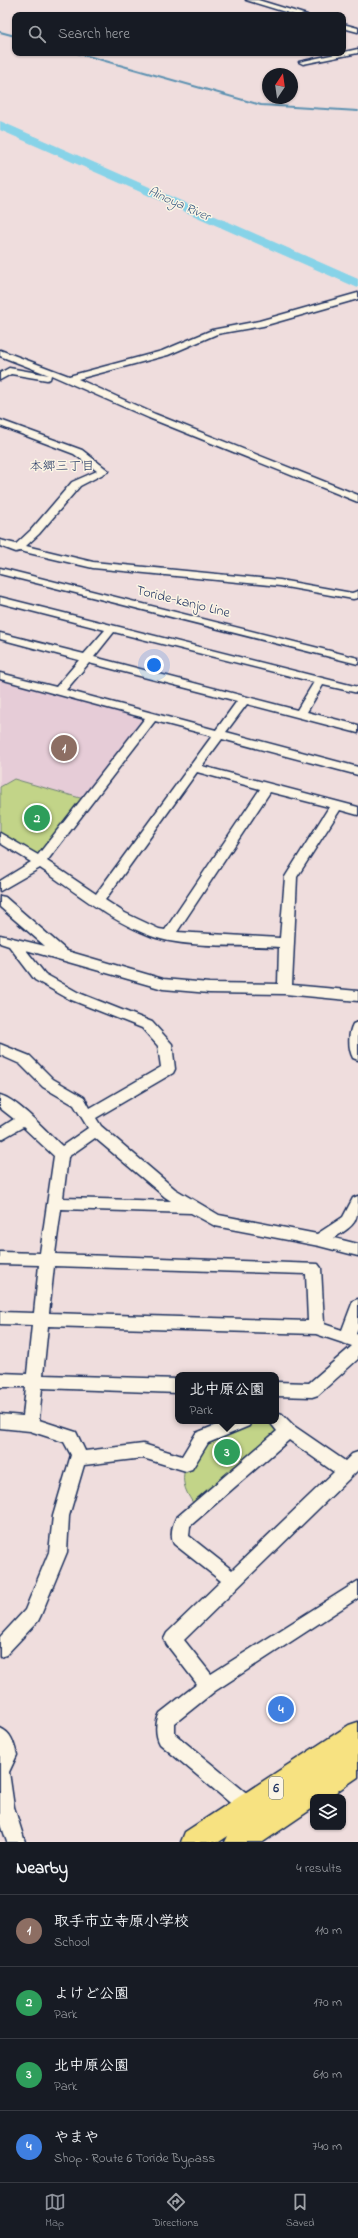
<!DOCTYPE html>
<meta charset="utf-8">
<style>
body{margin:0;font-family:"Indie Flower","Klee One",sans-serif;background:#242831;color:#f1f3f6}
.controls{position:absolute;right:12px;bottom:12px;display:grid;overflow:hidden;border-radius:8px;box-shadow:0 1px 3px #0004}
.controls button{width:36px;height:36px;display:grid;place-items:center;padding:0;border:0;border-bottom:1px solid #363941;background:#171b24;color:#f1f3f6;font:20px sans-serif}
.compass{position:absolute;left:262px;top:68px;width:36px;height:36px;border-radius:50%;background:#171b24;box-shadow:0 1px 3px #0004;rotate:13deg}
.you{position:absolute;left:154px;top:665px;width:14px;height:14px;margin:-10px;border:3px solid #fff;border-radius:50%;background:#1a73e8;box-shadow:0 0 0 6px #1a73e833}
.badge{display:grid;place-items:center;width:26px;height:26px;border-radius:50%;background:#8c9099;color:#fff;font-size:13px;font-weight:700}
.pin{position:absolute;translate:-50% -50%;border:2px solid #fff;box-shadow:0 1px 4px #0006}
.popup{position:absolute;left:175px;top:1372px;width:104px;height:52px;box-sizing:border-box;display:grid;place-content:center;border-radius:8px;background:#171b24;filter:drop-shadow(0 1px 3px #0005);font-size:13px;white-space:nowrap;color:#9ea1a6}
.popup b{font-size:15px;color:#f1f3f6}
.popup::after{content:'';position:absolute;left:50%;top:100%;margin-left:-8px;border:8px solid transparent;border-top-color:#171b24}
.list{margin:0;padding:0;list-style:none}
h2{display:flex;justify-content:space-between;align-items:center;height:52px;margin:0;padding:0 16px;font-size:17px}
h2 small{font-size:13px;font-weight:400;color:#9ea1a6}
.list li{display:grid;grid-template-columns:26px 1fr auto;gap:12px;align-items:center;box-sizing:border-box;height:72px;padding:0 16px;border-top:1px solid #363941}
.list b{display:block;font-size:15px;white-space:nowrap}
.list p{margin:0;font-size:13px;white-space:nowrap;color:#9ea1a6}
.list em{font-size:13px;font-style:normal;color:#9ea1a6}
.icon{flex:none;width:22px;height:22px;fill:none;stroke:currentColor;stroke-width:2;stroke-linecap:round;stroke-linejoin:round}
.map{position:relative;flex:none;width:358px;height:1842px;overflow:hidden}
.search{position:absolute;background:#171b24;box-shadow:0 1px 3px #0004;left:12px;right:12px;top:12px;height:44px;display:flex;align-items:center;gap:10px;box-sizing:border-box;padding:0 14px;border-radius:8px;color:#9ea1a6;font-size:15px}
.sheet{height:340px;background:#171b24}
nav{display:flex;justify-content:space-around;align-items:center;box-sizing:border-box;height:56px;border-top:1px solid #363941;background:#171b24;font-size:11px;color:#9ea1a6}
nav a{display:grid;justify-items:center;gap:2px}
nav .on{color:#8c9099}
.map>svg:first-child{display:block}
.built{fill:#e6ccd7}
.green{fill:#c2d488;stroke:#6e8273}
.lines{fill:none;stroke-linecap:round;stroke-linejoin:round}
.stream{stroke:#5c91b1;stroke-width:2}
.river{fill:#87d3e8;fill-rule:evenodd}
.minor-casing{stroke:#1b2f5e;stroke-width:3}
.highway-casing{stroke:#1b2f5e;stroke-width:3}
.minor{fill:#fcf5e5;fill-rule:evenodd}
.highway{fill:#f7e281;fill-rule:evenodd}
.labels{text-anchor:middle;dominant-baseline:central;stroke-width:3;stroke-linejoin:round;paint-order:stroke}
.far-water-label{font-size:13px;font-style:italic;fill:#365880;stroke:#fcf5e5}
.far-neighbourhood-label{font-size:13px;fill:#1b2f5e;stroke:#fcf5e5}
.shield{fill:#fcf5e5;stroke:#5e6a86;stroke-width:1}
.shield-label{font-size:13px;font-weight:bold;fill:#1b2f5e}
.street-label{font-size:14px;fill:#1b2f5e;stroke:#fcf5e5}
</style>
<div class="map">
<svg width="358" height="1842" viewBox="0 0 358 1842">
<rect width="100%" height="100%" fill="#efdddd"/>
<filter id="ink" filterUnits="userSpaceOnUse"><feTurbulence type="fractalNoise" baseFrequency=".025" numOctaves="2"/><feDisplacementMap in="SourceGraphic" scale="8" xChannelSelector="R" yChannelSelector="G"/><feConvolveMatrix kernelMatrix="1 2 1 2 8 2 1 2 1" color-interpolation-filters="sRGB"/></filter>
<g filter="url(#ink)">
<!-- built -->
<polygon class="built" points="0,676 152,717 87,800 14,779 0,787"/>
<!-- green -->
<g class="green">
<polygon points="14,779 87,800 40,862 0,837 0,787"/>
<path d="M243 1421H273L288 1431 196 1507C175 1479 184 1469 198 1441Z"/>
</g>
<g class="lines">
<!-- stream -->
<g class="stream">
<polyline points="0,32 15,36"/>
<polyline points="77,53 261,105 358,111"/>
</g>
<!-- river -->
<polygon class="river" points="0,121 358,279 358,288 0,130"/>
<!-- minor casing -->
<g class="minor-casing">
<g id="minor">
<polygon points="246,0 258,0 307,15 295,15"/>
<polygon points="343,24 358,28 358,32 343,28"/>
<polygon points="358,49 358,53 303,64 299,62"/>
<polygon points="358,293 358,299 263,326 217,334 168,355 78,379 155,414 358,495 358,502 149,418 51,375 50,379 47,380 11,374 0,380 0,373 9,368 49,375 0,356 0,350 69,376 162,351 212,330 259,321"/>
<polygon points="0,420 82,450 109,471 80,486 39,534 26,546 93,562 280,580 352,593 358,591 358,598 353,599 280,586 93,568 20,551 16,552 0,546 0,540 16,544 31,530 72,482 97,471 74,454 0,426"/>
<polygon points="0,568 358,658 358,664 0,574"/>
<path d="M0 597 358 687V693L323 685 307 712 358 725V733L247 704 226 732 358 767V775L222 739 202 766 358 807V815L340 810 297 877 292 985 358 991V1001L285 994 209 993 163 989 26 950 45 974 79 993 152 1022 172 1044 175 1069 173 1073 96 1118 101 1126 175 1189 219 1215 317 1234 343 1217 353 1198 358 1196C358 1223 356 1224 334 1238L358 1244V1256L319 1246 215 1226 191 1213 61 1209 55 1254 318 1264 321 1268 324 1324 342 1330 353 1301 358 1299V1328L356 1334 358 1335V1359L318 1395 312 1397 276 1396V1382L309 1383 352 1346 316 1334 48 1326 43 1375 178 1379V1393L42 1388 39 1420 76 1432 85 1451 143 1444 182 1456 196 1433 226 1421H251L249 1426 208 1443 192 1469 186 1471 143 1458 84 1465 69 1516 67 1552 41 1615 38 1621 6 1655 0 1657V1637L25 1610 49 1552 53 1516 71 1455 64 1442 30 1431 0 1428V1414L23 1416 26 1387H0V1373L27 1374 32 1325 0 1324V1312L34 1313 39 1265 0 1264V1252L40 1253 54 1156 23 1127 0 1140V1128L14 1119 0 1108V1095C18 1100 47 1132 62 1146L88 1128 74 1105 43 1087 20 1064 0 1055V1044L30 1056 53 1079 84 1097 90 1108 161 1067 158 1046 142 1028 69 999 35 980 9 946 0 943V935L45 946 0 907V896L5 897 67 951 163 979 209 983 278 984 279 947C245 945 182 948 151 936 110 921 76 892 40 868L0 891V881L31 862 0 843V833L38 855 145 718 0 679V673L56 687 79 660 0 639V633L84 654 105 630 0 603ZM114 632 314 682 297 710 94 657ZM89 663 237 701 216 730 66 690ZM155 721 212 736 96 894 47 861ZM197 772 260 789 165 930 159 929 125 913 105 900ZM270 792 329 807 285 877 280 938 177 932ZM95 1138 165 1197 171 1201 63 1198 68 1157ZM54 1266 306 1274 308 1321 49 1313Z"/>
<path d="M358 1022V1060L353 1058C348 1049 348 1033 353 1024Z"/>
<path d="M276 1412 282 1414 294 1426 345 1461 352 1454 358 1452V1470L184 1640 211 1674 358 1581V1598L215 1691 175 1723V1734L255 1800 257 1806 255 1812 248 1815 241 1812 160 1744C155 1735 155 1722 160 1713L197 1684 167 1645 164 1639 167 1633 221 1581 174 1544C170 1536 172 1526 176 1518L277 1431 269 1421H276ZM289 1440 334 1472 232 1570 189 1536 190 1526Z"/>
<path d="M0 1728C12 1733 14 1744 17 1755L9 1772 14 1807 25 1842H7L0 1821Z"/>
</g>
</g>
<!-- highway casing -->
<g class="highway-casing">
<polygon id="highway" points="358,1722 358,1777 329,1797 313,1797 313,1808 263,1842 225,1842 228,1836 219,1842 181,1842 185,1832 349,1725"/>
</g>
<!-- minor -->
<use href="#minor" class="minor"/>
<!-- highway -->
<use href="#highway" class="highway"/>
</g>
</g>
<g class="labels">
<!-- far-water labels -->
<g class="far-water-label">
<text transform="translate(179 204) rotate(24)">Ainoya River</text>
</g>
<!-- far-neighbourhood labels -->
<g class="far-neighbourhood-label">
<text x="62" y="466">本郷三丁目</text>
</g>
<!-- shield labels -->
<rect class="shield" x="269" y="1777" width="14" height="22" rx="3"/>
<g class="shield-label">
<text x="276" y="1788">6</text>
</g>
<!-- street labels -->
<g class="street-label">
<text transform="translate(183 602) rotate(14)">Toride-kanjo Line</text>
</g>
</g>
</svg>
<div class="controls">
<button><svg class="icon" aria-label="layers" viewBox="0 0 24 24"><path d="M12 4l9 5-9 5-9-5zM3 14l9 5 9-5"/></svg></button>
</div>
<svg class="compass" viewBox="-18 -18 36 36"><path d="M0-13l5 13h-10z" fill="#e53935"/><path d="M0 13l5-13h-10z" fill="#9ea1a6"/></svg>
<div class="you"></div>
<div class="pin badge" style="left:64px;top:748px;background:#8d6e63">1</div>
<div class="pin badge" style="left:37px;top:818px;background:#2e9e5b">2</div>
<div class="pin badge" style="left:227px;top:1452px;background:#2e9e5b">3</div>
<div class="popup"><b>北中原公園</b>Park</div>
<div class="pin badge" style="left:281px;top:1709px;background:#3f7fe0">4</div>
<div class="search"><svg class="icon" aria-label="search" viewBox="0 0 24 24"><circle cx="10" cy="10" r="6"/><path d="M15 15l6 6"/></svg>Search here</div>
</div>
<section class="sheet">
<h2>Nearby<small>4 results</small></h2>
<ul class="list">
<li><span class="badge" style="background:#8d6e63">1</span><div><b>取手市立寺原小学校</b><p>School</p></div><em>110 m</em></li>
<li><span class="badge" style="background:#2e9e5b">2</span><div><b>よけど公園</b><p>Park</p></div><em>170 m</em></li>
<li><span class="badge" style="background:#2e9e5b">3</span><div><b>北中原公園</b><p>Park</p></div><em>610 m</em></li>
<li><span class="badge" style="background:#3f7fe0">4</span><div><b>やまや</b><p>Shop · Route 6 Toride Bypass</p></div><em>740 m</em></li>
</ul>
</section>
<nav>
<a class="on"><svg class="icon" aria-label="map" viewBox="0 0 24 24"><path d="M3 6l6-2 6 2 6-2v14l-6 2-6-2-6 2zM9 4v14M15 6v14"/></svg>Map</a>
<a><svg class="icon" aria-label="directions" viewBox="0 0 24 24"><path d="M12 3l9 9-9 9-9-9zM9 14v-3h6M13 9l2 2-2 2"/></svg>Directions</a>
<a><svg class="icon" aria-label="saved" viewBox="0 0 24 24"><path d="M7 4h10v16l-5-4-5 4z"/></svg>Saved</a>
</nav>
